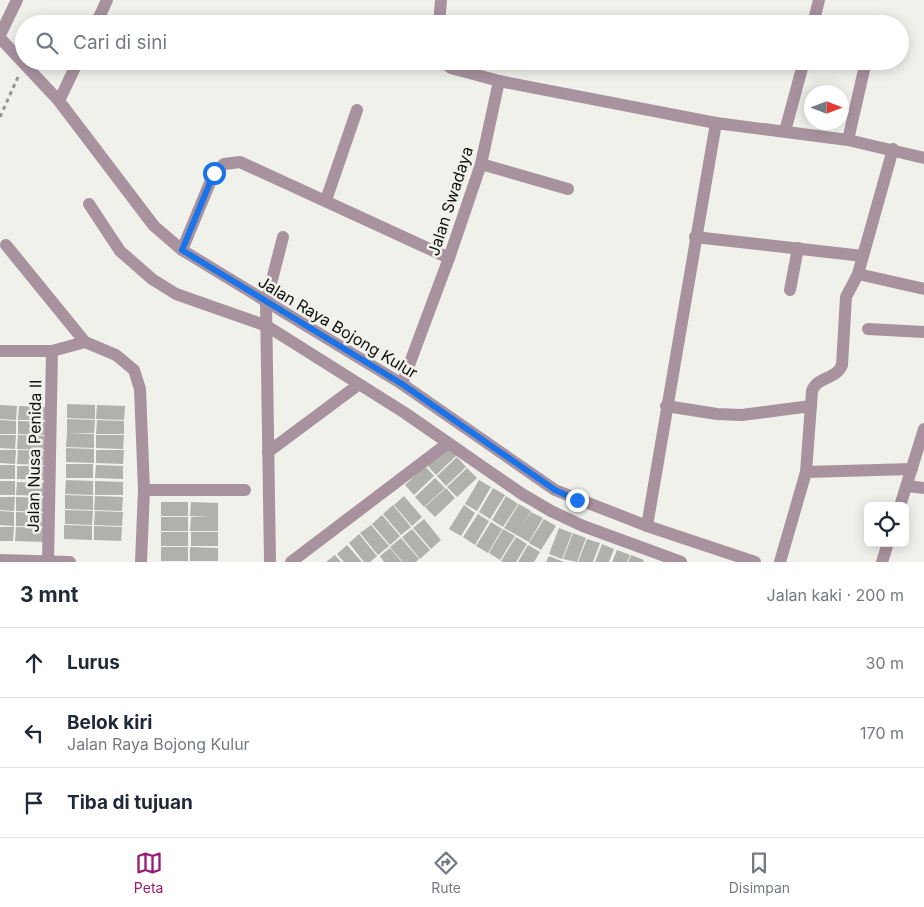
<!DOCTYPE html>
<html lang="id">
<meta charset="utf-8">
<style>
body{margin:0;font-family:Inter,sans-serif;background:#f6f6f7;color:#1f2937}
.controls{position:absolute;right:15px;bottom:15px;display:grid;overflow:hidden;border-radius:8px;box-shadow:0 2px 12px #0003}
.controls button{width:45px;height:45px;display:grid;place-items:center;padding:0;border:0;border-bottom:1px solid #e0e1e3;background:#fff;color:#1f2937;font:25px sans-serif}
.compass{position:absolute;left:804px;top:85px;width:45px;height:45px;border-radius:50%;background:#fff;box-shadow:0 2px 12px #0003;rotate:90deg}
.stop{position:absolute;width:15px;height:15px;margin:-11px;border:4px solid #1a73e8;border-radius:50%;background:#fff}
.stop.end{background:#1a73e8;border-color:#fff;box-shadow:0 1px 5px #0008}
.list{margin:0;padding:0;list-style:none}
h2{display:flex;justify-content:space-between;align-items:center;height:65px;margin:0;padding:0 20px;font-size:21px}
h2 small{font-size:16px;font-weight:400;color:#747a83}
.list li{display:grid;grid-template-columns:32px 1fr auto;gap:15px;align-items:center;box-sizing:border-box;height:70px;padding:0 20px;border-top:1px solid #e0e1e3}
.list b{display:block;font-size:19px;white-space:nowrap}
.list p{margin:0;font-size:16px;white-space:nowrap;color:#747a83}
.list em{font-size:16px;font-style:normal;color:#747a83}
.icon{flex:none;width:28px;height:28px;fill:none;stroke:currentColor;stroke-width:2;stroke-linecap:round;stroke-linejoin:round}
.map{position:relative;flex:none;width:924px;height:562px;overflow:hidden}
.search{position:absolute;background:#fff;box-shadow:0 2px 12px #0003;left:15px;right:15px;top:15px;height:55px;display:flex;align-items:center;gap:12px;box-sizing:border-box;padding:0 18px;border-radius:28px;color:#747a83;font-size:19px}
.sheet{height:275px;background:#fff}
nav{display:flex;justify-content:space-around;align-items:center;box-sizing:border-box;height:70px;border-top:1px solid #e0e1e3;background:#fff;font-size:14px;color:#747a83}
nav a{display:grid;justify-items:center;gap:2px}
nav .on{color:#981b73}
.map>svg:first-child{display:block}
.building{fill:#b0b0ac}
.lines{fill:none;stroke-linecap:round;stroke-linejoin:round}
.path{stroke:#949490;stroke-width:3;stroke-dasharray:4 4;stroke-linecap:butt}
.minor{stroke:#a7929e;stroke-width:12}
.route{stroke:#1a73e8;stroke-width:6}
.labels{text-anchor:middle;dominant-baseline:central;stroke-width:5;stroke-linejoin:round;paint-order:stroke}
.street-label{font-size:16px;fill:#10100e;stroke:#f1f1ec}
</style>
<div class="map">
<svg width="924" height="562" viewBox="0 0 924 562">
<rect width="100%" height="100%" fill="#f1f1ec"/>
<!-- building -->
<g class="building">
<polygon points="67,404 95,405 95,419 67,418"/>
<polygon points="0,405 17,406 16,420 0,419"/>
<polygon points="97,405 125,406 124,420 96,419"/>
<polygon points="19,406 46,407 46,420 18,420"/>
<polygon points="67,419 95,420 94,433 67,433"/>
<polygon points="0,420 16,421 16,434 0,434"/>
<polygon points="97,420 124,421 124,434 96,434"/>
<polygon points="18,421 46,422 46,435 18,434"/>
<polygon points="67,433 94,434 94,448 66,447"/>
<polygon points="0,435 16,435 15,449 0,448"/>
<polygon points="18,435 46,436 45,450 17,449"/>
<polygon points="96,435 124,435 123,449 96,448"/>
<polygon points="447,446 456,456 436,475 427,465"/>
<polygon points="66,448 94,449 94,463 66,462"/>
<polygon points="0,450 16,450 15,464 0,463"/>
<polygon points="18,450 46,451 45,465 17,464"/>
<polygon points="96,450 124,450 123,464 96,463"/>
<polygon points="457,457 466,467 446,486 437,476"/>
<rect x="66" y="464" width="27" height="14"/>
<rect x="0" y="465" width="15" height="14"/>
<polygon points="96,465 123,466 123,479 95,478"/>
<polygon points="17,466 45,466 44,480 17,479"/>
<polygon points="425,466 434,476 414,495 405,485"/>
<polygon points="467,468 477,478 457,497 447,487"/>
<polygon points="435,478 445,488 424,507 415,497"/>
<polygon points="66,480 93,481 93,495 65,494"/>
<polygon points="479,480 491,487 477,511 465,504"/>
<rect x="0" y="481" width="15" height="14"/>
<polygon points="95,481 123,482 123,495 95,495"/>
<polygon points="17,482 45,483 44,496 16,495"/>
<polygon points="446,488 455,498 435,517 425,507"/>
<polygon points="493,488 505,495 490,519 479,512"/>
<polygon points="65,495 93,496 93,510 65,509"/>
<polygon points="95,496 123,497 122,511 94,510"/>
<polygon points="404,496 422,517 412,526 394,505"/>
<polygon points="506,496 518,504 503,527 492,520"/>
<polygon points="0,497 15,497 14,511 0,510"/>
<polygon points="16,497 44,498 44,512 16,511"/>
<rect x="161" y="502" width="27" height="14"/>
<polygon points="191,502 218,503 218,531 190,531 191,517 210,517 190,516"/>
<polygon points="519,504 531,511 521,529 531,512 543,518 529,542 504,528"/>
<polygon points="393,505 411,527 401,535 383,514"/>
<polygon points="464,505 475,513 461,536 449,529"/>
<polygon points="65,510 93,511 92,525 65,524"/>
<polygon points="0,511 14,512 14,526 0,525"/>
<polygon points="95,511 123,512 122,526 94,525"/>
<polygon points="16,512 44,513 44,527 16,526"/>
<polygon points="478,514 489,521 475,545 463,537"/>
<polygon points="382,515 400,536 390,545 372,524"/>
<rect x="161" y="517" width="27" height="14"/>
<polygon points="424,519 441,540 431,549 413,528"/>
<polygon points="544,519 556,526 541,550 529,543"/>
<polygon points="491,522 502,529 488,553 476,546"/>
<polygon points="64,525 92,526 92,540 64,539"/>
<polygon points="371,525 389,546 378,555 360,533"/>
<polygon points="94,526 122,527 121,541 94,540"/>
<polygon points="0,527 14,527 13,541 0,541"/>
<polygon points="16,527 43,528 43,542 15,541"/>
<polygon points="559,528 572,533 562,559 549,554"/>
<polygon points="412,529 430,550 420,559 402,537"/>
<polygon points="503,529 515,536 500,560 489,553"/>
<rect x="161" y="532" width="27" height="14"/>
<rect x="191" y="532" width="27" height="14"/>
<polygon points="573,533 586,538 577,562 563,559"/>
<polygon points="359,534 377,556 370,562 364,562 349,543"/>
<polygon points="516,537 527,544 516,562 503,562 501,561"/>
<polygon points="401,538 419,559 416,562 403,562 390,547"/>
<polygon points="587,539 600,543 593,562 578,562"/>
<polygon points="602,544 614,549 609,562 595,562"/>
<polygon points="347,545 362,562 344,562 337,554"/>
<polygon points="528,545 540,552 534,562 518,562"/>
<rect x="161" y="547" width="27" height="14"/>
<polygon points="190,547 218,548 218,561 190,561"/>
<polygon points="390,548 402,562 384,562 380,556"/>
<polygon points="617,550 630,555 627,562 612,562"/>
<polygon points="335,555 341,562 326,562"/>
<polygon points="631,555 644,560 643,562 628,562"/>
<polygon points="549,556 564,562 546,562"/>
</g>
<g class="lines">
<!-- path -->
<polyline class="path" points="0,117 18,77"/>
<!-- minor -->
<g class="minor">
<polyline points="96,24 107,0"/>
<polyline points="439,24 441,0"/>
<polyline points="813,24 819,0"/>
<polyline points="0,35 17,0"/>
<polyline points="0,38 59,101 154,226 182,250 402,384 555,490 647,526 755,562"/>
<polyline points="499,81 716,123"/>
<polyline points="59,101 78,61"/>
<polyline points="785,131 804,61"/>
<polyline points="848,140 866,61"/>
<path d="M893 149 858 274 846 297 842 365C836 380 817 376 812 391L806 472 912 469"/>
<polyline points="481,164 568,189"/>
<polyline points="326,200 357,110"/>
<polyline points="89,204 120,251 152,279 176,294 267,326 405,413 522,494 551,511 583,526 681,562"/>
<polyline points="695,237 863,256"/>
<polyline points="6,245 85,342 116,355 134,370 140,389 144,490 141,562"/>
<polyline points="182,250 214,173 224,164 240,162 449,258"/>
<polyline points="858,274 924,289"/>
<polyline points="790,290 798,248"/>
<polyline points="868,329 924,332"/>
<polyline points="0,351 52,351 85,342"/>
<polyline points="402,384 449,258 481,164 499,81 451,68 442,61"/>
<polyline points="666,406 717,414 742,415 811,406"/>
<polyline points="268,452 358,385"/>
<polyline points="907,486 924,488"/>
<polyline points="144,490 245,490"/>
<polyline points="900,506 924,429"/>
<polyline points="647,526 716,123 848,140 924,158"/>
<polyline points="0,560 70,562"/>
<polyline points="48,562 52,351"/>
<polyline points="270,562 266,303 283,237"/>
<polyline points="291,562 448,443"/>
<polyline points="780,562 806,472"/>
<polyline points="882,562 888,543"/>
</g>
</g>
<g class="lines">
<!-- route -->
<polyline class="route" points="214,173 182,250 402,384 555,490 577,500"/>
</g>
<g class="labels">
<!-- street labels -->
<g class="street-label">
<text transform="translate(450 201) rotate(-72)">Jalan Swadaya</text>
<text transform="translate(338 327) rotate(31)">Jalan Raya Bojong Kulur</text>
<text transform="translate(34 456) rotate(-89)">Jalan Nusa Penida II</text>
</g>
</g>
</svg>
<div class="controls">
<button><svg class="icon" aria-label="locate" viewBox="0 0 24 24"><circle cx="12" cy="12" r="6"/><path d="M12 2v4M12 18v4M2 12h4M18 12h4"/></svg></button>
</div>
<svg class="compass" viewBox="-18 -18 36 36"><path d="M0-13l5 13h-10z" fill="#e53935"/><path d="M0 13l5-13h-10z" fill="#747a83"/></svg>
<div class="stop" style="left:214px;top:173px"></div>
<div class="stop end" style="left:577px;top:500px"></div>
<div class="search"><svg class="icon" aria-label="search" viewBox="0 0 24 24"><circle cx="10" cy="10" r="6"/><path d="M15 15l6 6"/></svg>Cari di sini</div>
</div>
<section class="sheet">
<h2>3 mnt<small>Jalan kaki · 200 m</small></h2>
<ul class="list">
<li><svg class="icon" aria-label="ahead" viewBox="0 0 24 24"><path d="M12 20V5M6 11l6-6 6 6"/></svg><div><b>Lurus</b></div><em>30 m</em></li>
<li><svg class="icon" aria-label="left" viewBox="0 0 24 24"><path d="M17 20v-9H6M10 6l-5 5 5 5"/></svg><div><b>Belok kiri</b><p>Jalan Raya Bojong Kulur</p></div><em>170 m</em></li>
<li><svg class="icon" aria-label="arrive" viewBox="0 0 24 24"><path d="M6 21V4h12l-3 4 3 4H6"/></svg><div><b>Tiba di tujuan</b></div></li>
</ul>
</section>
<nav>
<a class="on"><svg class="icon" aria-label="map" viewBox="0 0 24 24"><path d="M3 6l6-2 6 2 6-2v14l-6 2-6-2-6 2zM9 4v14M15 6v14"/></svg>Peta</a>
<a><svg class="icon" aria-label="directions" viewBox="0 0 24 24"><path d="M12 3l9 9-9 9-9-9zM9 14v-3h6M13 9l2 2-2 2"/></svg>Rute</a>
<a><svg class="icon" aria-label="saved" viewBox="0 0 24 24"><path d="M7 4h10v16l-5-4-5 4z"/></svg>Disimpan</a>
</nav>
